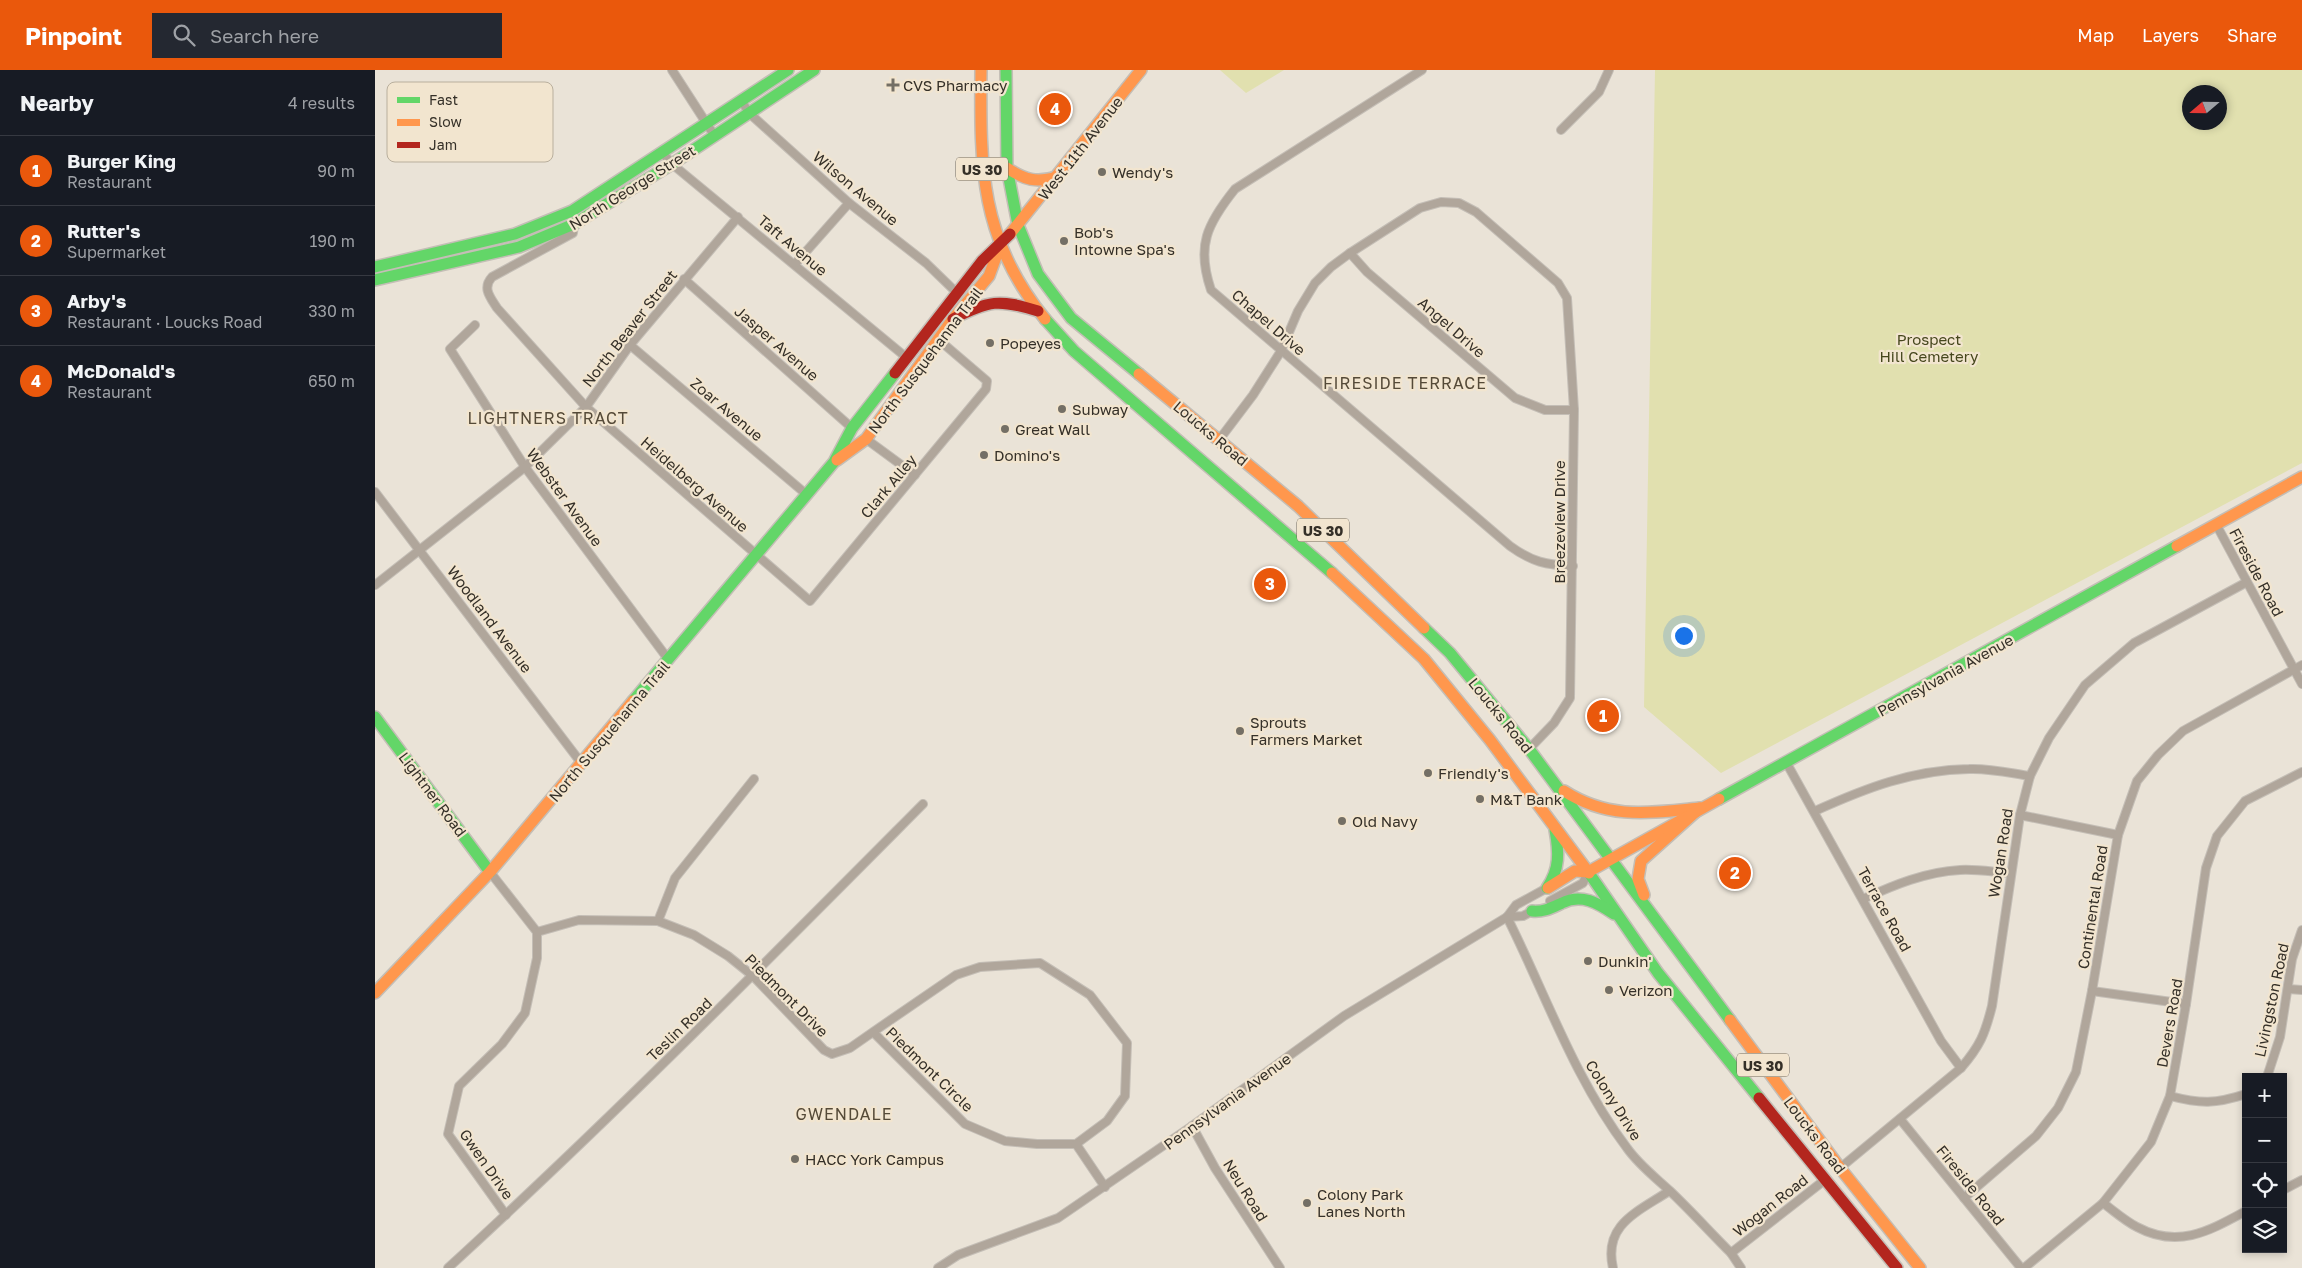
<!DOCTYPE html>
<meta charset="utf-8">
<style>
body{margin:0;font-family:"Golos Text",sans-serif;background:#242831;color:#f1f3f6}
.controls{position:absolute;right:15px;bottom:15px;display:grid;overflow:hidden;border-radius:0px;box-shadow:0 2px 8px #0003}
.controls button{width:45px;height:45px;display:grid;place-items:center;padding:0;border:0;border-bottom:1px solid #363941;background:#171b24;color:#f1f3f6;font:25px sans-serif}
.compass{position:absolute;left:1807px;top:15px;width:45px;height:45px;border-radius:50%;background:#171b24;box-shadow:0 2px 8px #0003;rotate:250deg}
.you{position:absolute;left:1308px;top:565px;width:18px;height:18px;margin:-12px;border:4px solid #fff;border-radius:50%;background:#1a73e8;box-shadow:0 0 0 8px #1a73e833}
.badge{display:grid;place-items:center;width:32px;height:32px;border-radius:50%;background:#ea580c;color:#fff;font-size:16px;font-weight:700}
.pin{position:absolute;translate:-50% -50%;border:2px solid #fff;box-shadow:0 1px 5px #0006}
.list{margin:0;padding:0;list-style:none}
h2{display:flex;justify-content:space-between;align-items:center;height:65px;margin:0;padding:0 20px;font-size:21px}
h2 small{font-size:16px;font-weight:400;color:#9ea1a6}
.list li{display:grid;grid-template-columns:32px 1fr auto;gap:15px;align-items:center;box-sizing:border-box;height:70px;padding:0 20px;border-top:1px solid #363941}
.list b{display:block;font-size:19px;white-space:nowrap}
.list p{margin:0;font-size:16px;white-space:nowrap;color:#9ea1a6}
.list em{font-size:16px;font-style:normal;color:#9ea1a6}
.icon{flex:none;width:28px;height:28px;fill:none;stroke:currentColor;stroke-width:2;stroke-linecap:round;stroke-linejoin:round}
.map{position:relative;flex:none;width:1927px;height:1198px;overflow:hidden}
header{display:flex;align-items:center;gap:30px;box-sizing:border-box;height:70px;padding:0 25px;background:#ea580c;color:#fff}
header strong{font-size:24px}
nav{display:flex;gap:28px;margin-inline-start:auto;font-size:18px}
.search{width:350px;height:45px;background:#242831;display:flex;align-items:center;gap:12px;box-sizing:border-box;padding:0 18px;border-radius:0px;color:#9ea1a6;font-size:19px}
main{display:flex}
aside{flex:1;background:#171b24}
.map>svg:first-child{display:block}
.green{fill:#e1e0af;fill-rule:evenodd}
.lines{fill:none;stroke-linecap:round;stroke-linejoin:round}
.street-casing{stroke:#c4beb6;stroke-width:10}
.fast-casing{stroke:#c4beb6;stroke-width:14}
.slow-casing{stroke:#c4beb6;stroke-width:14}
.jam-casing{stroke:#c4beb6;stroke-width:14}
.street{stroke:#b0a69b;stroke-width:8}
.fast{stroke:#63d668;stroke-width:11}
.slow{stroke:#ff974d;stroke-width:11}
.jam{stroke:#b3261e;stroke-width:11}
.poi-dot{fill:#746f65;stroke:#f2e5cf;stroke-width:2}
.labels{text-anchor:middle;dominant-baseline:central;stroke-width:4.5;stroke-linejoin:round;paint-order:stroke}
.shield{fill:#f2e5cf;stroke:#6e665a;stroke-width:1}
.shield-label{font-size:14px;font-weight:bold;fill:#353028}
.poi-label{font-size:15px;fill:#353028;stroke:#f2e5cf;text-anchor:start}
.street-label{font-size:15px;fill:#353028;stroke:#f2e5cf}
.park-label{font-size:15px;fill:#46471d;stroke:#f2e5cf}
.neighbourhood-label{font-size:16px;letter-spacing:1px;fill:#554a38;stroke:#f2e5cf}
.key{fill:#f2e5cf;stroke:#b9af9d;stroke-width:1}
.key-label{font-size:14px;fill:#353028}
</style>
<header>
<strong>Pinpoint</strong>
<div class="search"><svg class="icon" aria-label="search" viewBox="0 0 24 24"><circle cx="10" cy="10" r="6"/><path d="M15 15l6 6"/></svg>Search here</div>
<nav><a>Map</a><a>Layers</a><a>Share</a></nav>
</header>
<main>
<aside>
<h2>Nearby<small>4 results</small></h2>
<ul class="list">
<li><span class="badge">1</span><div><b>Burger King</b><p>Restaurant</p></div><em>90 m</em></li>
<li><span class="badge">2</span><div><b>Rutter's</b><p>Supermarket</p></div><em>190 m</em></li>
<li><span class="badge">3</span><div><b>Arby's</b><p>Restaurant · Loucks Road</p></div><em>330 m</em></li>
<li><span class="badge">4</span><div><b>McDonald's</b><p>Restaurant</p></div><em>650 m</em></li>
</ul>
</aside>
<div class="map">
<svg width="1927" height="1198" viewBox="0 0 1927 1198">
<rect width="100%" height="100%" fill="#eae3d7"/>
<!-- green -->
<g class="green">
<polygon points="845,0 909,0 871,23"/>
<path d="M1280 0H1927V393L1346 703 1269 637ZM1844 22V52H1814V22Z"/>
</g>
<g class="lines">
<!-- street casing -->
<g class="street-casing">
<g id="street">
<polyline points="297,0 339,65"/>
<path d="M1047 0 860 119C832 154 821 176 836 220L1135 476C1157 492 1171 495 1198 496"/>
<polyline points="366,30 374,43 474,133 551,193 582,223"/>
<polyline points="1186,60 1224,22 1234,0"/>
<polyline points="287,82 297,94 532,288"/>
<path d="M199 154 198 163 117 207C107 218 115 227 122 238L211 337 435 531 611 319 612 311 564 270"/>
<polyline points="975,183 992,202 1140,328 1170,340 1199,340"/>
<polyline points="420,194 474,133"/>
<polyline points="309,209 477,358"/>
<polyline points="100,255 75,279 150,397 293,589"/>
<polyline points="255,275 431,424"/>
<polyline points="491,369 540,405"/>
<polyline points="844,370 878,325 906,281 923,241 940,213 956,197 975,183 1045,138 1066,132 1084,133 1101,142 1183,213 1192,228 1199,340 1195,628 1179,653 1154,679"/>
<polyline points="0,422 207,694"/>
<polyline points="1842,456 1927,614"/>
<polyline points="0,515 150,397 211,337 255,275 363,147"/>
<polyline points="1411,692 1566,971 1586,998"/>
<path d="M1440 741C1491 718 1537 700 1594 699 1614 698 1635 703 1655 706"/>
<polyline points="1645,745 1743,765"/>
<polyline points="115,802 162,862 162,888 150,943 127,974 84,1016 73,1064 131,1145"/>
<path d="M1488 829C1519 815 1550 802 1585 800 1601 799 1619 802 1635 803"/>
<polyline points="1175,831 1208,813 1213,802"/>
<path d="M1132 847C1171 925 1199 1008 1252 1078 1264 1095 1280 1107 1295 1121 1316 1141 1335 1162 1356 1183L1366 1198"/>
<polyline points="1132,847 1148,846 1159,840"/>
<polyline points="283,851 300,808 379,709"/>
<polyline points="162,862 204,850 283,851 319,865 353,886 378,906 449,980 457,984 475,978 498,962 581,905 605,897 665,893 715,925 752,973 750,1026 732,1051 701,1074 662,1074 630,1071 590,1054 498,962"/>
<polyline points="1913,919 1927,920"/>
<polyline points="1717,921 1811,934"/>
<polyline points="1892,1007 1905,967 1917,889 1927,860"/>
<path d="M1795 1026C1826 1034 1840 1034 1871 1024"/>
<polyline points="1525,1049 1646,1198"/>
<polyline points="817,1056 840,1098 905,1198"/>
<polyline points="701,1074 730,1117"/>
<path d="M1465 1098 1586 998C1605 976 1610 964 1617 936L1645 745 1655 706 1674 668 1710 615 1759 573 1872 512"/>
<polyline points="1908,1120 1927,1110"/>
<polyline points="1589,1128 1661,1066 1683,1038 1701,1002 1717,921 1743,765 1762,711 1783,685 1808,661 1927,595"/>
<path d="M1728 1133C1739 1141 1750 1151 1762 1157 1803 1179 1834 1161 1871 1141"/>
<polyline points="1356,1183 1451,1109"/>
<path d="M73 1198C236 1049 392 891 548 734"/>
<polyline points="563,1198 583,1185 683,1148 817,1056 969,946 1132,847 1141,835 1172,818"/>
<path d="M1238 1198C1228 1154 1263 1142 1294 1121"/>
<polyline points="1649,1198 1728,1133 1776,1072 1795,1026 1811,934 1831,798 1842,766 1870,731 1927,702"/>
</g>
</g>
<!-- fast casing -->
<g class="fast-casing">
<g id="fast">
<polyline points="631,0 632,98 643,155 663,204 696,248 764,304"/>
<polyline points="0,197 140,164 197,141 413,0"/>
<polyline points="0,210 144,177 199,154 297,94 439,0"/>
<polyline points="670,249 699,281 957,503"/>
<polyline points="1049,558 1075,583 1154,679 1355,950"/>
<polyline points="258,631 459,392 477,358 520,303"/>
<polyline points="0,647 115,802"/>
<polyline points="1344,729 1802,476"/>
<polyline points="1214,803 1283,903 1384,1028"/>
<path d="M1172 818C1185 799 1184 782 1180 760"/>
<path d="M1157 841C1169 842 1176 838 1187 833 1206 823 1223 833 1239 844"/>
</g>
</g>
<!-- slow casing -->
<g class="slow-casing">
<g id="slow">
<path d="M606 0C605 98 605 169 670 249"/>
<path d="M632 98C650 110 661 113 682 107"/>
<polyline points="635,164 766,0"/>
<polyline points="764,304 923,436 1049,558"/>
<polyline points="462,390 491,369 578,249 614,206 625,176"/>
<polyline points="1802,476 1927,407"/>
<polyline points="957,503 1049,589 1115,670 1214,803"/>
<path d="M1189 721C1234 750 1274 743 1325 738"/>
<polyline points="1173,818 1200,801 1213,802 1344,729"/>
<polyline points="1269,825 1263,809 1266,791 1325,738"/>
<polyline points="0,923 115,802 258,631"/>
<polyline points="1355,950 1465,1098 1545,1198"/>
</g>
</g>
<!-- jam casing -->
<g class="jam-casing">
<g id="jam">
<path d="M578 249C614 230 624 229 663 241"/>
<polyline points="520,303 607,191 635,164"/>
<polyline points="1384,1028 1522,1198"/>
</g>
</g>
<!-- street -->
<use href="#street" class="street"/>
<!-- fast -->
<use href="#fast" class="fast"/>
<!-- slow -->
<use href="#slow" class="slow"/>
<!-- jam -->
<use href="#jam" class="jam"/>
</g>
<!-- markers -->
<g class="poi-dot">
<path d="M515.5 7.5h5v5h5v5h-5v5h-5v-5h-5v-5h5z"/>
<circle cx="727" cy="102" r="5"/>
<circle cx="689" cy="171" r="5"/>
<circle cx="615" cy="273" r="5"/>
<circle cx="687" cy="339" r="5"/>
<circle cx="630" cy="359" r="5"/>
<circle cx="609" cy="385" r="5"/>
<circle cx="865" cy="661" r="5"/>
<circle cx="1053" cy="703" r="5"/>
<circle cx="1105" cy="729" r="5"/>
<circle cx="967" cy="751" r="5"/>
<circle cx="1213" cy="891" r="5"/>
<circle cx="1234" cy="920" r="5"/>
<circle cx="420" cy="1089" r="5"/>
<circle cx="932" cy="1133" r="5"/>
</g>
<g class="labels">
<!-- shield labels -->
<g class="shield">
<rect x="581" y="87.5" width="52" height="23" rx="4"/>
<rect x="922" y="448.5" width="52" height="23" rx="4"/>
<rect x="1362" y="983.5" width="52" height="23" rx="4"/>
</g>
<g class="shield-label">
<text x="607" y="99">US 30</text>
<text x="948" y="460">US 30</text>
<text x="1388" y="995">US 30</text>
</g>
<!-- poi labels -->
<g class="poi-label">
<text x="528" y="15">CVS Pharmacy</text>
<text x="737" y="102">Wendy's</text>
<text x="699" y="162">Bob's<tspan x="699" dy="17">Intowne Spa's</tspan></text>
<text x="625" y="273">Popeyes</text>
<text x="697" y="339">Subway</text>
<text x="640" y="359">Great Wall</text>
<text x="619" y="385">Domino's</text>
<text x="875" y="652">Sprouts<tspan x="875" dy="17">Farmers Market</tspan></text>
<text x="1063" y="703">Friendly's</text>
<text x="1115" y="729">M&amp;T Bank</text>
<text x="977" y="751">Old Navy</text>
<text x="1223" y="891">Dunkin'</text>
<text x="1244" y="920">Verizon</text>
<text x="430" y="1089">HACC York Campus</text>
<text x="942" y="1124">Colony Park<tspan x="942" dy="17">Lanes North</tspan></text>
</g>
<!-- street labels -->
<g class="street-label">
<text transform="translate(705 78) rotate(-52)">West 11th Avenue</text>
<text transform="translate(257 117) rotate(-32)">North George Street</text>
<text transform="translate(481 118) rotate(40)">Wilson Avenue</text>
<text transform="translate(418 175) rotate(40)">Taft Avenue</text>
<text transform="translate(894 252) rotate(41)">Chapel Drive</text>
<text transform="translate(1077 257) rotate(41)">Angel Drive</text>
<text transform="translate(254 258) rotate(-52)">North Beaver Street</text>
<text transform="translate(402 273) rotate(41)">Jasper Avenue</text>
<text transform="translate(550 290) rotate(-53)">North Susquehanna Trail</text>
<text transform="translate(352 339) rotate(40)">Zoar Avenue</text>
<text transform="translate(836 363) rotate(40)">Loucks Road</text>
<text transform="translate(320 414) rotate(41)">Heidelberg Avenue</text>
<text transform="translate(513 416) rotate(-50)">Clark Alley</text>
<text transform="translate(190 427) rotate(54)">Webster Avenue</text>
<text transform="translate(1184 452) rotate(-90)">Breezeview Drive</text>
<text transform="translate(1882 502) rotate(62)">Fireside Road</text>
<text transform="translate(115 549) rotate(53)">Woodland Avenue</text>
<text transform="translate(1570 605) rotate(-29)">Pennsylvania Avenue</text>
<text transform="translate(1126 645) rotate(51)">Loucks Road</text>
<text transform="translate(234 661) rotate(-50)">North Susquehanna Trail</text>
<text transform="translate(58 724) rotate(53)">Lightner Road</text>
<text transform="translate(1625 783) rotate(-81)">Wogan Road</text>
<text transform="translate(1717 837) rotate(-81)">Continental Road</text>
<text transform="translate(1510 839) rotate(61)">Terrace Road</text>
<text transform="translate(412 925) rotate(45)">Piedmont Drive</text>
<text transform="translate(1896 930) rotate(-78)">Livingston Road</text>
<text transform="translate(1794 953) rotate(-80)">Devers Road</text>
<text transform="translate(304 959) rotate(-44)">Teslin Road</text>
<text transform="translate(555 999) rotate(44)">Piedmont Circle</text>
<text transform="translate(1239 1030) rotate(58)">Colony Drive</text>
<text transform="translate(852 1031) rotate(-36)">Pennsylvania Avenue</text>
<text transform="translate(1440 1065) rotate(53)">Loucks Road</text>
<text transform="translate(112 1094) rotate(55)">Gwen Drive</text>
<text transform="translate(1596 1115) rotate(51)">Fireside Road</text>
<text transform="translate(871 1120) rotate(58)">Neu Road</text>
<text transform="translate(1395 1135) rotate(-38)">Wogan Road</text>
</g>
<!-- park labels -->
<g class="park-label">
<text x="1554" y="269">Prospect<tspan x="1554" dy="17">Hill Cemetery</tspan></text>
</g>
<!-- neighbourhood labels -->
<g class="neighbourhood-label">
<text x="1030" y="313">FIRESIDE TERRACE</text>
<text x="173" y="348">LIGHTNERS TRACT</text>
<text x="469" y="1044">GWENDALE</text>
</g>
</g>
<!-- legend -->
<rect x="12" y="12" width="166" height="80" rx="8" class="key"/>
<rect x="22" y="27" width="23" height="6" fill="#63d668"/>
<rect x="22" y="49" width="23" height="7" fill="#ff974d"/>
<rect x="22" y="72" width="23" height="6" fill="#b3261e"/>
<g class="key-label">
<text x="54" y="35">Fast</text>
<text x="54" y="57">Slow</text>
<text x="54" y="80">Jam</text>
</g>
</svg>
<div class="controls">
<button>+</button>
<button>−</button>
<button><svg class="icon" aria-label="locate" viewBox="0 0 24 24"><circle cx="12" cy="12" r="6"/><path d="M12 2v4M12 18v4M2 12h4M18 12h4"/></svg></button>
<button><svg class="icon" aria-label="layers" viewBox="0 0 24 24"><path d="M12 4l9 5-9 5-9-5zM3 14l9 5 9-5"/></svg></button>
</div>
<svg class="compass" viewBox="-18 -18 36 36"><path d="M0-13l5 13h-10z" fill="#e53935"/><path d="M0 13l5-13h-10z" fill="#9ea1a6"/></svg>
<div class="you"></div>
<div class="pin badge" style="left:1228px;top:646px">1</div>
<div class="pin badge" style="left:1360px;top:803px">2</div>
<div class="pin badge" style="left:895px;top:514px">3</div>
<div class="pin badge" style="left:680px;top:39px">4</div>
</div>
</main>
